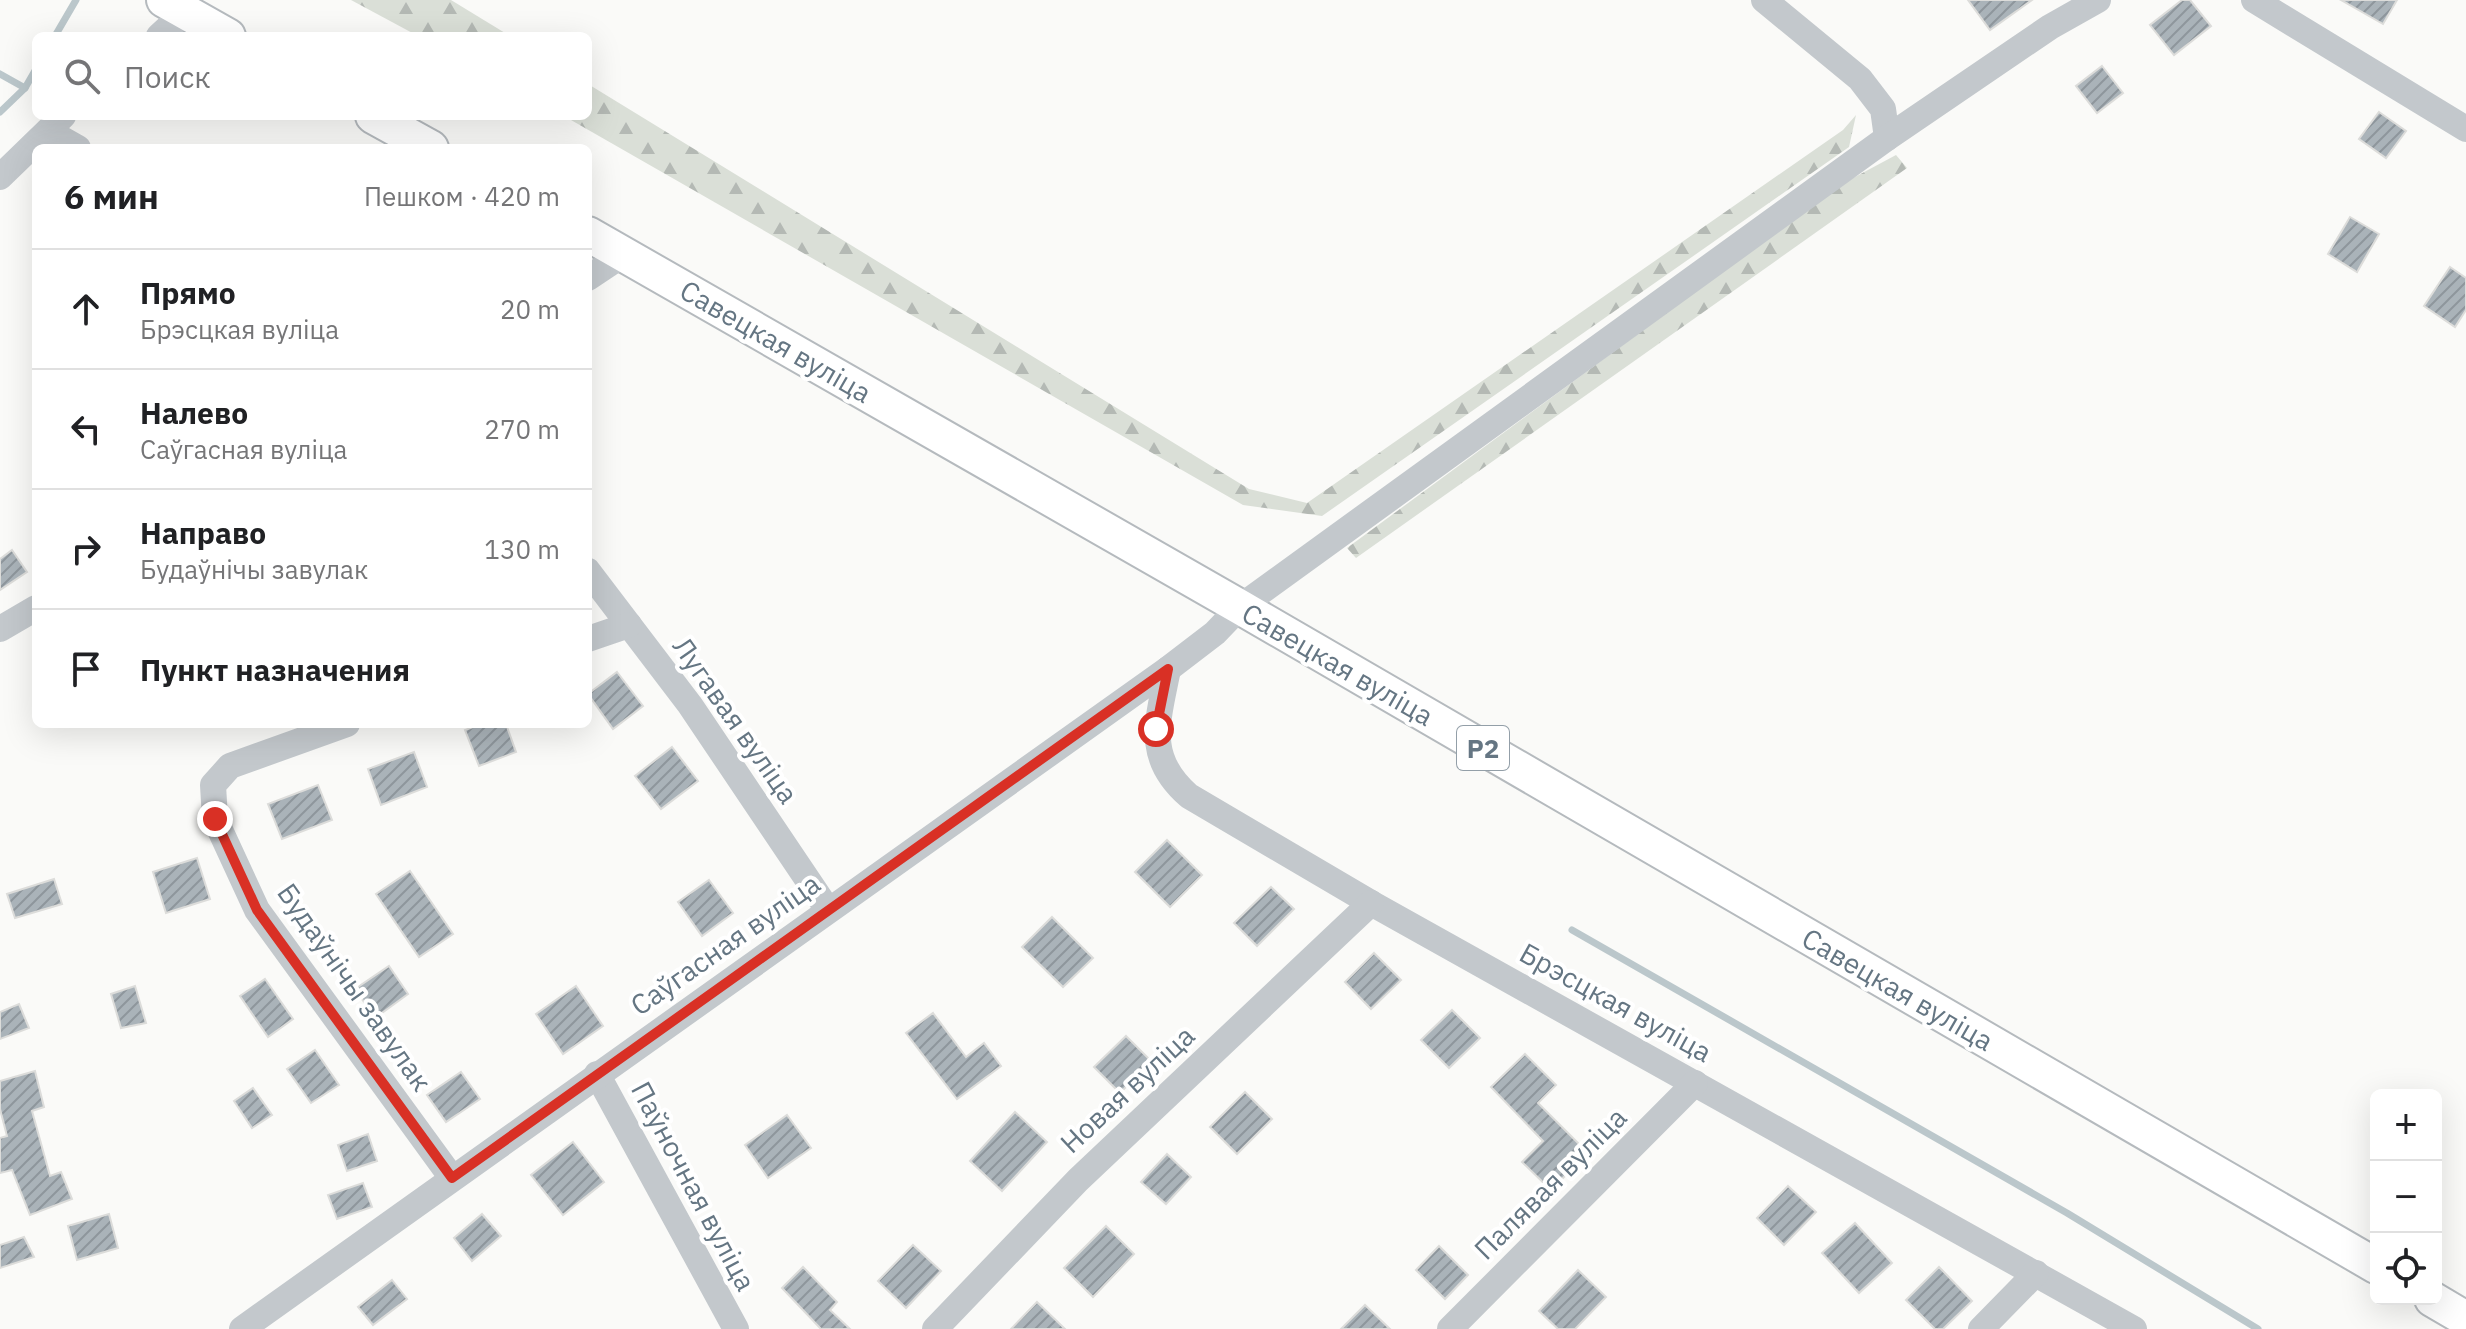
<!DOCTYPE html>
<html lang="ru">
<meta charset="utf-8">
<style>
body{margin:0;font-family:"IBM Plex Sans",sans-serif;background:#f6f6f6;color:#202124}
.controls{position:absolute;right:24px;bottom:24px;display:grid;overflow:hidden;border-radius:12px;box-shadow:0 8px 32px #0002}
.controls button{width:72px;height:72px;display:grid;place-items:center;padding:0;border:0;border-bottom:2px solid #e0e0e0;background:#fff;color:#202124;font:40px sans-serif}
.stop{position:absolute;width:24px;height:24px;margin:-18px;border:6px solid #d93025;border-radius:50%;background:#fff}
.stop.end{background:#d93025;border-color:#fff;box-shadow:0 2px 8px #0008}
.list{margin:0;padding:0;list-style:none}
h2{display:flex;justify-content:space-between;align-items:center;height:104px;margin:0;padding:0 32px;font-size:34px}
h2 small{font-size:26px;font-weight:400;color:#757577}
.list li{display:grid;grid-template-columns:52px 1fr auto;gap:24px;align-items:center;box-sizing:border-box;height:120px;padding:0 32px;border-top:2px solid #e0e0e0}
.list b{display:block;font-size:30px;white-space:nowrap}
.list p{margin:0;font-size:26px;white-space:nowrap;color:#757577}
.list em{font-size:26px;font-style:normal;color:#757577}
.icon{flex:none;width:44px;height:44px;fill:none;stroke:currentColor;stroke-width:2;stroke-linecap:round;stroke-linejoin:round}
.map{position:relative;flex:none;width:2466px;height:1329px;overflow:hidden}
.search{position:absolute;background:#fff;box-shadow:0 8px 32px #0002;left:32px;top:32px;width:560px;height:88px;display:flex;align-items:center;gap:20px;box-sizing:border-box;padding:0 28px;border-radius:12px;color:#757577;font-size:30px}
.panel{position:absolute;background:#fff;box-shadow:0 8px 32px #0002;left:32px;top:144px;width:560px;height:584px;border-radius:12px}
.map>svg:first-child{display:block}
.forest{fill:url(#forest-firs)}
.lines{fill:none;stroke-linecap:round;stroke-linejoin:round}
.stream{stroke:#bbc7cb;stroke-width:7}
.building{fill:url(#building-hatch);stroke:#dcdcda;stroke-width:2}
.major-casing{stroke:#b5babe;stroke-width:38}
.minor{stroke:#c3c8cc;stroke-width:26}
.major{stroke:#fff;stroke-width:34}
.route{stroke:#d93025;stroke-width:10}
.labels{text-anchor:middle;dominant-baseline:central;stroke-width:8;stroke-linejoin:round;paint-order:stroke}
.shield{fill:#fff;stroke:#939fa8;stroke-width:2}
.shield-label{font-size:26px;font-weight:bold;fill:#657683}
.street-label{font-size:28px;fill:#657683;stroke:#fff}
</style>
<div class="map">
<svg width="2466" height="1329" viewBox="0 0 2466 1329">
<defs>
<pattern id="forest-firs" width="22" height="20" patternUnits="userSpaceOnUse" patternTransform="scale(2)"><rect width="22" height="20" fill="#dadfd7"/><path d="M5 1l3.5 6h-7zM16 11l3.5 6h-7z" fill="#b4b9b4"/></pattern>
<pattern id="building-hatch" width="6" height="6" patternUnits="userSpaceOnUse" patternTransform="scale(2)"><rect width="6" height="6" fill="#aab3b9"/><path d="M-1 1l2-2M0 6l6-6M5 7l2-2" fill="none" stroke="#8e969c"/></pattern>
</defs>
<rect width="100%" height="100%" fill="#fafaf8"/>
<!-- forest -->
<g class="forest">
<polygon points="351,0 451,0 510,36 418,36"/>
<polygon points="588,84 1249,489 1307,503 1843,130 1856,115 1849,147 1322,516 1243,505 564,116 588,116"/>
<polygon points="1896,155 1907,168 1356,558 1347,548 1840,185"/>
</g>
<g class="lines">
<!-- stream -->
<g class="stream">
<polyline points="55,36 76,0"/>
<polyline points="0,74 25,88"/>
<polyline points="0,112 25,88 36,69"/>
<polyline points="1572,930 2067,1213 2258,1329"/>
</g>
</g>
<!-- building -->
<g class="building">
<polygon points="1968,0 2032,0 1990,30"/>
<polygon points="2182,0 2190,0 2211,26 2174,55 2150,25"/>
<polygon points="2341,0 2397,0 2383,24"/>
<polygon points="2102,66 2123,93 2097,113 2076,86"/>
<polygon points="2379,112 2406,131 2386,158 2359,139"/>
<polygon points="2350,217 2379,234 2357,272 2328,254"/>
<polygon points="2450,267 2466,278 2466,310 2455,327 2424,306"/>
<polygon points="12,550 27,572 0,590 0,559"/>
<polygon points="617,672 643,706 613,729 588,694"/>
<polygon points="481,724 506,724 516,752 479,766 465,730"/>
<polygon points="672,747 698,781 661,809 635,776"/>
<polygon points="414,752 427,787 381,805 368,769"/>
<polygon points="318,785 332,820 282,839 268,804"/>
<polygon points="1167,840 1202,875 1170,907 1135,872"/>
<polygon points="197,858 210,899 166,913 153,872"/>
<polygon points="410,871 453,934 419,957 376,894"/>
<polygon points="54,879 62,904 15,918 7,894"/>
<polygon points="709,880 733,913 702,936 678,902"/>
<polygon points="1271,887 1294,909 1257,946 1234,923"/>
<polygon points="1052,917 1093,958 1063,987 1022,947"/>
<polygon points="1374,953 1401,980 1371,1009 1345,982"/>
<polygon points="389,966 408,994 375,1018 355,989"/>
<polygon points="265,979 293,1019 268,1037 240,996"/>
<polygon points="135,986 146,1023 121,1028 111,994"/>
<polygon points="576,986 603,1026 563,1054 536,1014"/>
<polygon points="19,1004 29,1028 0,1039 0,1012"/>
<polygon points="1452,1010 1480,1038 1449,1068 1421,1040"/>
<polygon points="933,1013 966,1057 984,1043 1001,1066 957,1099 906,1033"/>
<polygon points="1126,1036 1151,1061 1120,1093 1094,1067"/>
<polygon points="315,1050 339,1085 311,1103 287,1069"/>
<polygon points="1525,1054 1556,1085 1538,1103 1588,1153 1551,1190 1522,1162 1543,1141 1491,1087"/>
<polygon points="35,1071 44,1107 32,1111 50,1176 61,1172 72,1199 30,1215 12,1170 0,1173 0,1138 7,1136 0,1109 0,1081"/>
<polygon points="461,1072 480,1099 446,1122 427,1095"/>
<polygon points="253,1088 272,1115 252,1128 234,1101"/>
<polygon points="1245,1092 1272,1119 1237,1154 1210,1127"/>
<polygon points="1015,1112 1047,1142 1002,1191 970,1161"/>
<polygon points="787,1115 811,1148 768,1178 745,1145"/>
<polygon points="368,1134 377,1161 347,1171 338,1145"/>
<polygon points="573,1142 604,1182 563,1215 531,1175"/>
<polygon points="1167,1154 1191,1177 1166,1204 1141,1182"/>
<polygon points="363,1183 372,1207 337,1219 328,1195"/>
<polygon points="1788,1186 1816,1212 1784,1245 1757,1218"/>
<polygon points="109,1214 118,1248 77,1260 68,1226"/>
<polygon points="482,1214 501,1236 472,1261 454,1238"/>
<polygon points="1855,1223 1892,1263 1859,1293 1822,1253"/>
<polygon points="1106,1226 1134,1254 1093,1297 1064,1268"/>
<polygon points="24,1237 34,1257 0,1268 0,1245"/>
<polygon points="913,1245 941,1271 906,1308 878,1281"/>
<polygon points="1439,1246 1468,1275 1445,1299 1416,1270"/>
<polygon points="803,1267 837,1302 830,1310 850,1329 821,1329 782,1288"/>
<polygon points="1939,1267 1972,1301 1943,1329 1935,1329 1906,1300"/>
<polygon points="1578,1270 1606,1297 1575,1329 1558,1329 1539,1311"/>
<polygon points="392,1280 407,1299 373,1325 358,1307"/>
<polygon points="1037,1302 1065,1329 1011,1329"/>
<polygon points="1365,1305 1390,1329 1341,1329"/>
</g>
<g class="lines">
<!-- major casing -->
<g class="major-casing">
<g id="major">
<polyline points="164,0 228,36"/>
<polyline points="373,116 431,148"/>
<polyline points="588,234 1240,607 2376,1266"/>
<polyline points="2432,1299 2466,1319"/>
</g>
</g>
<!-- minor -->
<g class="minor">
<polyline points="1764,0 1860,79 1883,109 1887,138"/>
<polyline points="2254,0 2466,129"/>
<polyline points="159,36 185,12"/>
<polyline points="48,131 78,148"/>
<polyline points="0,177 63,116"/>
<polyline points="588,278 624,254"/>
<polyline points="588,571 690,705 828,910"/>
<polyline points="0,629 36,608"/>
<polyline points="588,639 629,625"/>
<path d="M1168 669C1158 721 1144 757 1189 796L1371 903 2134 1329"/>
<polyline points="347,724 230,766 213,785 215,819 257,910 452,1178"/>
<polyline points="597,1074 736,1329"/>
<polyline points="242,1329 1168,669 1215,633 1240,607 1887,138 2050,27 2098,0"/>
<polyline points="935,1329 1078,1180 1371,903"/>
<polyline points="1450,1329 1695,1083"/>
<polyline points="1981,1329 2036,1273"/>
</g>
<!-- major -->
<use href="#major" class="major"/>
</g>
<g class="lines">
<!-- route -->
<polyline class="route" points="215,819 257,910 452,1178 1168,669 1156,729"/>
</g>
<g class="labels">
<!-- shield labels -->
<rect class="shield" x="1457" y="726" width="52" height="44" rx="6"/>
<g class="shield-label">
<text x="1483" y="748">Р2</text>
</g>
<!-- street labels -->
<g class="street-label">
<text transform="translate(776 341) rotate(30)">Савецкая вуліца</text>
<text transform="translate(1338 664) rotate(30)">Савецкая вуліца</text>
<text transform="translate(736 720) rotate(55)">Лугавая вуліца</text>
<text transform="translate(725 944) rotate(-35)">Саўгасная вуліца</text>
<text transform="translate(355 987) rotate(55)">Будаўнічы завулак</text>
<text transform="translate(1898 989) rotate(30)">Савецкая вуліца</text>
<text transform="translate(1616 1002) rotate(29)">Брэсцкая вуліца</text>
<text transform="translate(1127 1089) rotate(-43)">Новая вуліца</text>
<text transform="translate(1550 1183) rotate(-45)">Палявая вуліца</text>
<text transform="translate(694 1186) rotate(62)">Паўночная вуліца</text>
</g>
</g>
</svg>
<div class="controls">
<button>+</button>
<button>−</button>
<button><svg class="icon" aria-label="locate" viewBox="0 0 24 24"><circle cx="12" cy="12" r="6"/><path d="M12 2v4M12 18v4M2 12h4M18 12h4"/></svg></button>
</div>
<div class="stop" style="left:1156px;top:729px"></div>
<div class="stop end" style="left:215px;top:819px"></div>
<div class="search"><svg class="icon" aria-label="search" viewBox="0 0 24 24"><circle cx="10" cy="10" r="6"/><path d="M15 15l6 6"/></svg>Поиск</div>
<section class="panel">
<h2>6 мин<small>Пешком · 420 m</small></h2>
<ul class="list">
<li><svg class="icon" aria-label="ahead" viewBox="0 0 24 24"><path d="M12 20V5M6 11l6-6 6 6"/></svg><div><b>Прямо</b><p>Брэсцкая вуліца</p></div><em>20 m</em></li>
<li><svg class="icon" aria-label="left" viewBox="0 0 24 24"><path d="M17 20v-9H6M10 6l-5 5 5 5"/></svg><div><b>Налево</b><p>Саўгасная вуліца</p></div><em>270 m</em></li>
<li><svg class="icon" aria-label="right" viewBox="0 0 24 24"><path d="M7 20v-9h11M14 6l5 5-5 5"/></svg><div><b>Направо</b><p>Будаўнічы завулак</p></div><em>130 m</em></li>
<li><svg class="icon" aria-label="arrive" viewBox="0 0 24 24"><path d="M6 21V4h12l-3 4 3 4H6"/></svg><div><b>Пункт назначения</b></div></li>
</ul>
</section>
</div>
